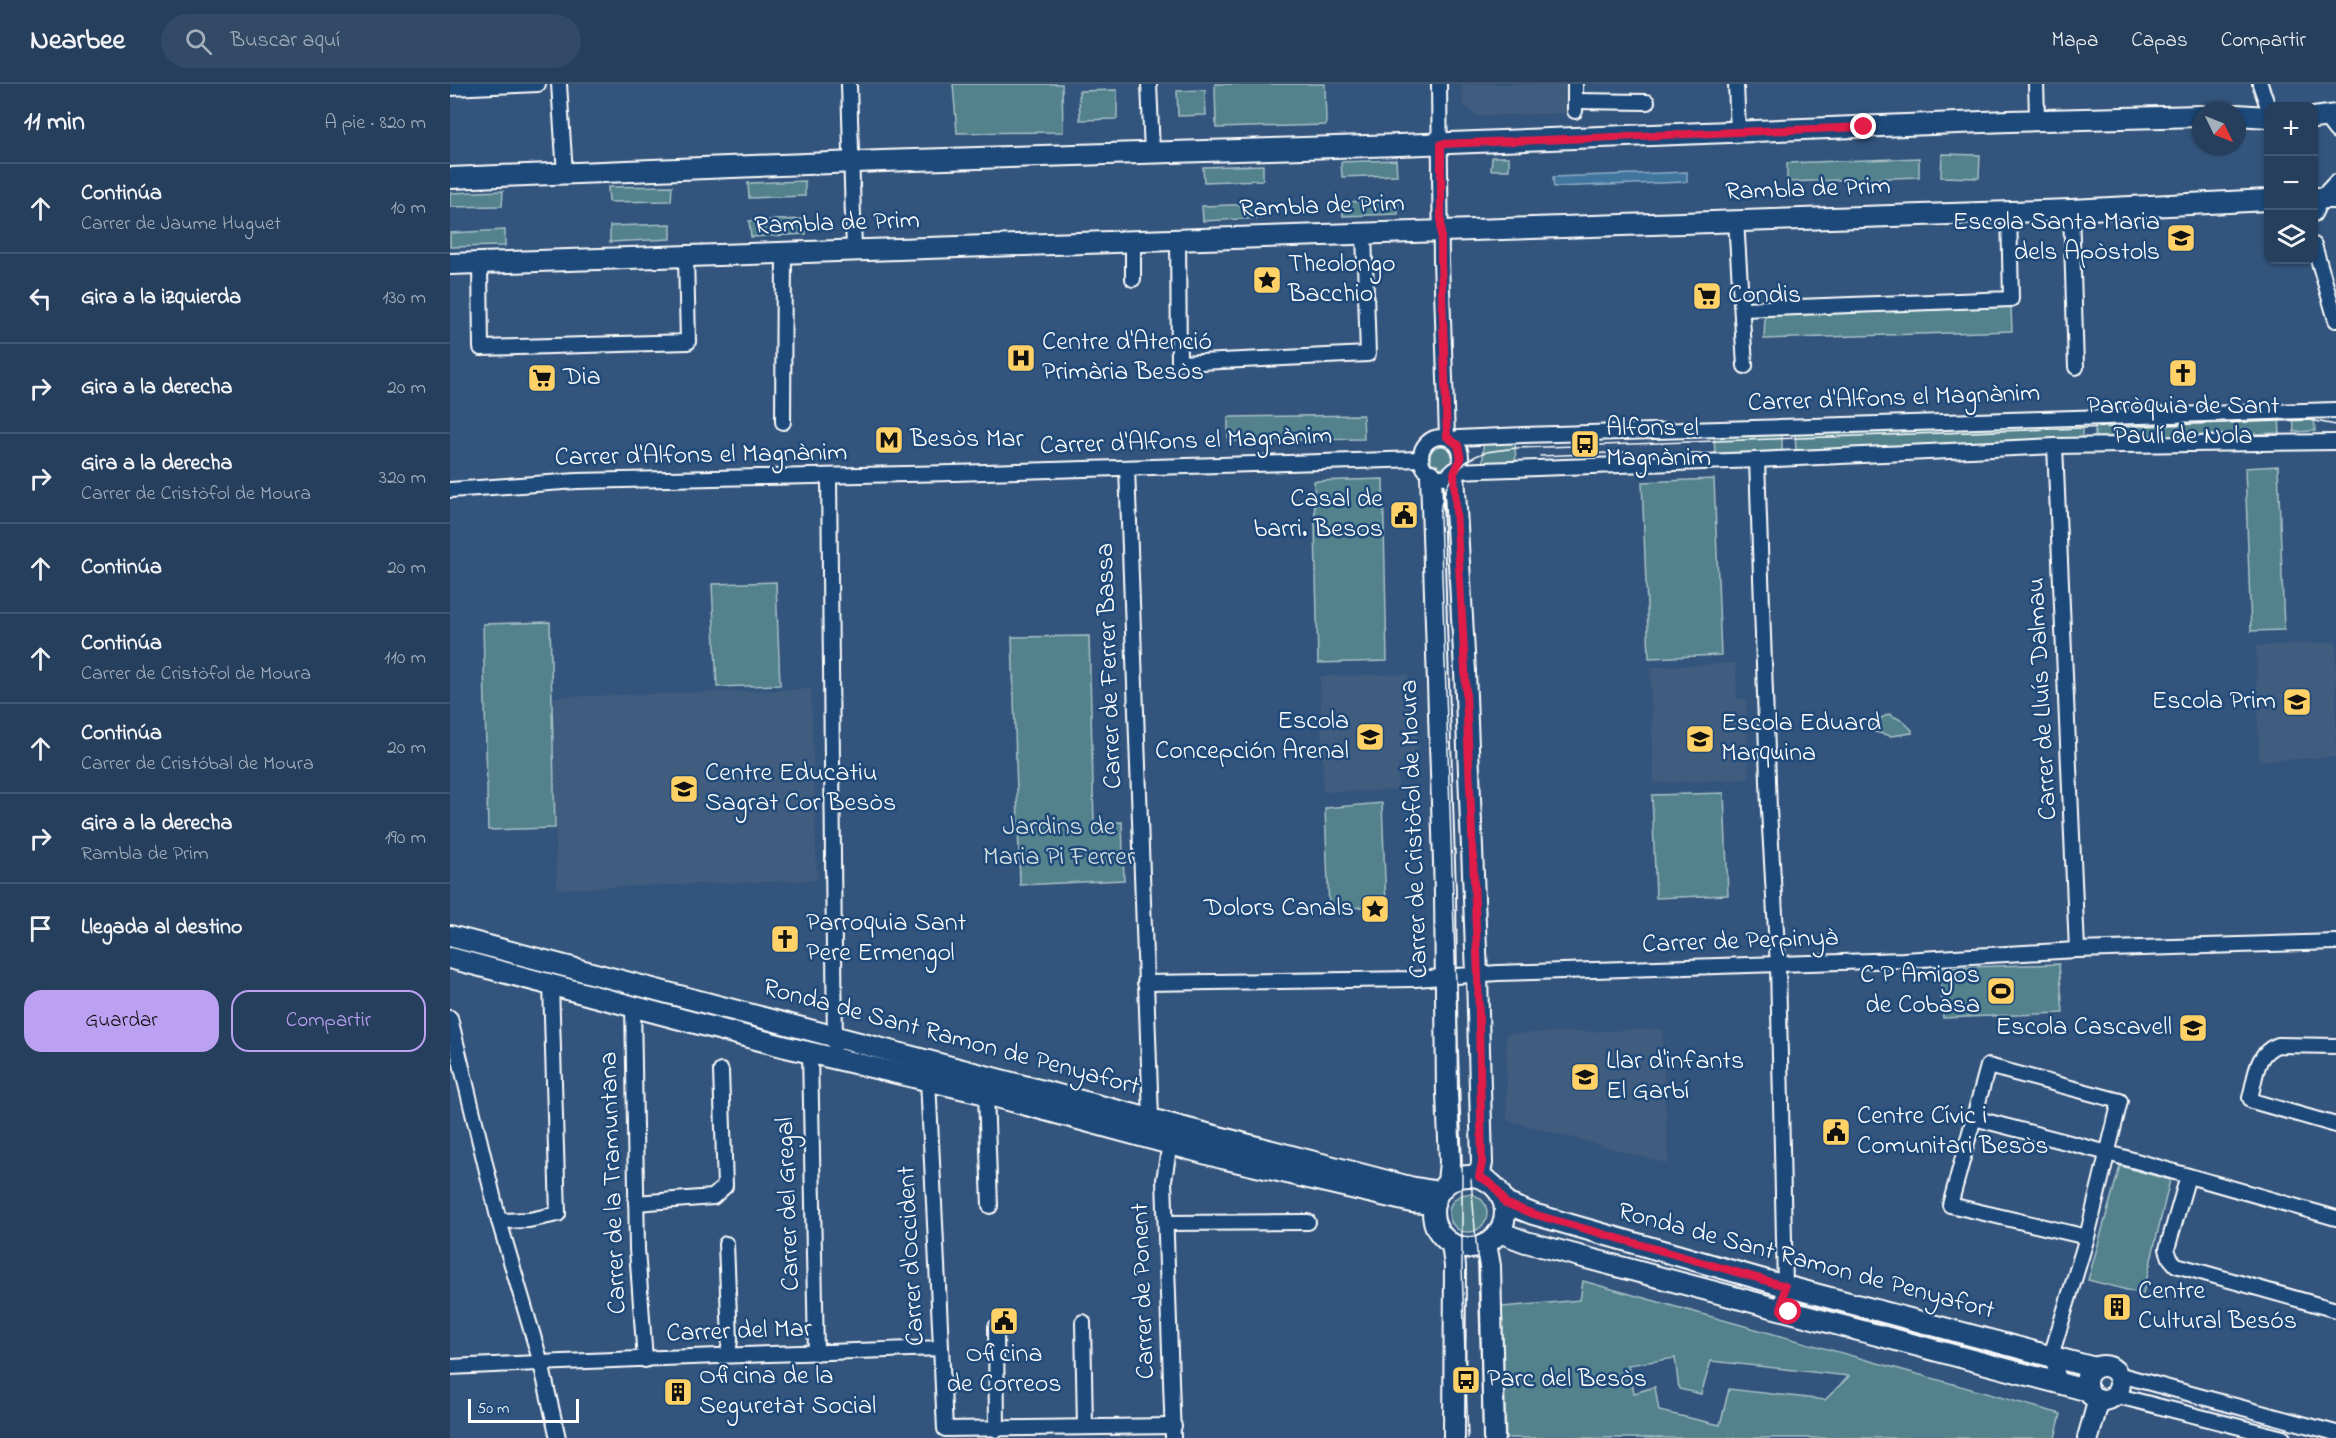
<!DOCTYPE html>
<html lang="es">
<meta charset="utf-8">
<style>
body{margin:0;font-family:"Indie Flower",sans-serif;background:#324a66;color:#f1f3f6}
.controls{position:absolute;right:18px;top:18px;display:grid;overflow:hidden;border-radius:12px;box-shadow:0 2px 4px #0004}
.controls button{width:54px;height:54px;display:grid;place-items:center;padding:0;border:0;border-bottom:2px solid #425872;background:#263f5d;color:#f1f3f6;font:30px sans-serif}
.compass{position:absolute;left:1742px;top:18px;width:54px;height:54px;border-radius:50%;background:#263f5d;box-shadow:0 2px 4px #0004;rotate:133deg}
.scale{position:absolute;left:18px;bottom:15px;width:111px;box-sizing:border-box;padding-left:6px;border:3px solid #fff;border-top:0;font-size:16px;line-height:21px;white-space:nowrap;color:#fff;-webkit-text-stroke:4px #1f4a7a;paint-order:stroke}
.stop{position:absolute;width:18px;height:18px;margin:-14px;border:4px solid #e11d48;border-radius:50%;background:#fff}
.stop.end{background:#e11d48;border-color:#fff;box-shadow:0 2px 6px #0008}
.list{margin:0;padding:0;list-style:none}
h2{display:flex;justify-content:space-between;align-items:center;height:78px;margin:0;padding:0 24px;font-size:26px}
h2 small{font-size:20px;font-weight:400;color:#a4afbc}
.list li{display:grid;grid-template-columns:39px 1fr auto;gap:18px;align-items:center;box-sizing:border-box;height:90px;padding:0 24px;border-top:2px solid #425872}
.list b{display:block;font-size:22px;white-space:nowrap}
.list p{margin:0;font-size:20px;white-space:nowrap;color:#a4afbc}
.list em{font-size:20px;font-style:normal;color:#a4afbc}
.actions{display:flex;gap:12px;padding:18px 24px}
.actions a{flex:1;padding:14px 0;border:2px solid #bca0f2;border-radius:18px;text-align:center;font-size:21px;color:#bca0f2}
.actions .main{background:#bca0f2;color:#111}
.icon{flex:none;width:33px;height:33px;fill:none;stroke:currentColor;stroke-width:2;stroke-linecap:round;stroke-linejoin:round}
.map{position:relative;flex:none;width:1886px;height:1354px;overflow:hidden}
header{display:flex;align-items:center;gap:36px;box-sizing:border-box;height:84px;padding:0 30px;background:#263f5d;border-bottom:2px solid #425872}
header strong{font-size:28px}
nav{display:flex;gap:33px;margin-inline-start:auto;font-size:21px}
.search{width:420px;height:54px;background:#324a66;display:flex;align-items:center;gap:15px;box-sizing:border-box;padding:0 21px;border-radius:33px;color:#a4afbc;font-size:22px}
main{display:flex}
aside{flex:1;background:#263f5d}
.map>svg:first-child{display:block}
.built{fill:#415c7e}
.green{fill:#52828c;stroke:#a8c0c6;stroke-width:1.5;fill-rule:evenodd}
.water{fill:#41759e;stroke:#8dacc5;stroke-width:1.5}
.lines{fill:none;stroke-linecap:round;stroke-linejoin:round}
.street-casing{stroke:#fff;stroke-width:18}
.secondary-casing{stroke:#fff;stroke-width:24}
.street{stroke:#1f4a7a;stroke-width:14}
.secondary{stroke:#1f4a7a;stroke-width:20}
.tram{stroke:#fff;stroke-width:1.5}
.route{stroke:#e11d48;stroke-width:8}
.labels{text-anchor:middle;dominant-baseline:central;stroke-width:5;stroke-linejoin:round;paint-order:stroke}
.street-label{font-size:26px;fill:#fff;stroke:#1f4a7a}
.poi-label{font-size:26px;fill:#fff;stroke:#1f4a7a;text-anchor:start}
.park-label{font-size:26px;fill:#d4e0e2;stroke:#1f4a7a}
</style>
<header>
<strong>Nearbee</strong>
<div class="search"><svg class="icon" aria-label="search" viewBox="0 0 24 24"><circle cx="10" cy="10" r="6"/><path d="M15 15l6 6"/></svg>Buscar aquí</div>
<nav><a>Mapa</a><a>Capas</a><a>Compartir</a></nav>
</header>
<main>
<aside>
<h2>11 min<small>A pie · 820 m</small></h2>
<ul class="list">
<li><svg class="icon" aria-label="ahead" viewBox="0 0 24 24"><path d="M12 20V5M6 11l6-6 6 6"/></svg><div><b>Continúa</b><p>Carrer de Jaume Huguet</p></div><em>10 m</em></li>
<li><svg class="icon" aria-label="left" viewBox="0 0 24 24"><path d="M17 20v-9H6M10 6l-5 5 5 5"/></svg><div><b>Gira a la izquierda</b></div><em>130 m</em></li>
<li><svg class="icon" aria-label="right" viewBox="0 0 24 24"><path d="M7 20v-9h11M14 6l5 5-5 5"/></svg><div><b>Gira a la derecha</b></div><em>20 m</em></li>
<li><svg class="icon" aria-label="right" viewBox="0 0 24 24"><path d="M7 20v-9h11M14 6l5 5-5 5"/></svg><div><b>Gira a la derecha</b><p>Carrer de Cristòfol de Moura</p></div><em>320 m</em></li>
<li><svg class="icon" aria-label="ahead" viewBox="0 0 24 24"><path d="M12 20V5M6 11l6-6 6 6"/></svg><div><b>Continúa</b></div><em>20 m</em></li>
<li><svg class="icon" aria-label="ahead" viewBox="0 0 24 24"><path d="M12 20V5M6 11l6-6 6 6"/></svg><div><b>Continúa</b><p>Carrer de Cristòfol de Moura</p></div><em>110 m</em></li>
<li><svg class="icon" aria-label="ahead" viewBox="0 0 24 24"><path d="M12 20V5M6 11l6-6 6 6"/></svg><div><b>Continúa</b><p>Carrer de Cristóbal de Moura</p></div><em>20 m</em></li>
<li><svg class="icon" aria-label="right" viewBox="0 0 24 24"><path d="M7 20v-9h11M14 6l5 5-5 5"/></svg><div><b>Gira a la derecha</b><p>Rambla de Prim</p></div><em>190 m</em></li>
<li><svg class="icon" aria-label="arrive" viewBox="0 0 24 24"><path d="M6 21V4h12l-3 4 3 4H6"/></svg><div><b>Llegada al destino</b></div></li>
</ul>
<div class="actions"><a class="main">Guardar</a><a>Compartir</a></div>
</aside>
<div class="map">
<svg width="1886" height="1354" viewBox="0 0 1886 1354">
<rect width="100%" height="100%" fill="#33547c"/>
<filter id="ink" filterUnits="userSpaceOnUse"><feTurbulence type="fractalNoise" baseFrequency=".0167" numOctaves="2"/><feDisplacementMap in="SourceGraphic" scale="12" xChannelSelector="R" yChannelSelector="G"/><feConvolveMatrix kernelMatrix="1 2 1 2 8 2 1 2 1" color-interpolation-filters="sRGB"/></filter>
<g filter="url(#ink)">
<!-- built -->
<g class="built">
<polygon points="1012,0 1117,0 1118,29 1027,32 1013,20"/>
<polygon points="1886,558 1886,673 1809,677 1806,562"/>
<polygon points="1286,579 1287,615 1296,615 1299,695 1204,699 1200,583"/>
<polygon points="958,590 959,626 967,626 969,679 948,680 948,706 873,708 870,592"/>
<polygon points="361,605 367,796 107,805 102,613"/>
<polygon points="1212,945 1218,1080 1057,1036 1056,950"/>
</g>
<!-- green -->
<g class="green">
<polygon points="503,0 612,0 613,48 507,49"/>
<polygon points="765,0 875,0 876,41 766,44"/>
<polygon points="667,6 667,35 630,36 629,7"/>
<polygon points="755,6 756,31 728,32 727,7"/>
<polygon points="1492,70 1530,71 1529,94 1491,93"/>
<polygon points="1042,73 1059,73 1059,86 1041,86"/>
<polygon points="1469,74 1469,93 1337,98 1337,79"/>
<polygon points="946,76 947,91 892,93 891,78"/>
<polygon points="813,81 813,96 754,98 753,83"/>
<polygon points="355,97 355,112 299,114 298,99"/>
<polygon points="222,102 221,117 159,118 158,103"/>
<polygon points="53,107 52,122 0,123 0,109"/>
<polygon points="948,116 948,130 893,132 892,118"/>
<polygon points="812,120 812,134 753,137 752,122"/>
<polygon points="355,135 356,150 301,153 299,137"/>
<polygon points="221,140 221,155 160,158 160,142"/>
<polygon points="55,146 55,162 0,163 0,149"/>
<polygon points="1561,223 1562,247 1314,255 1315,232"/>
<polygon points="913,331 914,355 778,357 778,333"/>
<polygon points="1864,331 1865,347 1844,348 1843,332"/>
<polygon points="1829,332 1830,349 1645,356 1645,339"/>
<polygon points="1632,339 1632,356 1346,367 1345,350"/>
<polygon points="1264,349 1332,351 1332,367 1265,374"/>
<polygon points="1065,356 1066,382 1033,383 1033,357"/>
<circle cx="991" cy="373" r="11"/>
<polygon points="1828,382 1834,546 1801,547 1795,384"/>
<polygon points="933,395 937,577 868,579 864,397"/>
<polygon points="1264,395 1271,571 1199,574 1192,398"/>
<polygon points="326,498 330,601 267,603 262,500"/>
<polygon points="100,538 105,744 38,746 33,540"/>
<polygon points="639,552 644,739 672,738 674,796 570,801 562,553"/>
<polygon points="1439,630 1453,637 1462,646 1462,649 1441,652 1421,647 1420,644 1429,635"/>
<polygon points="1274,709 1278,811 1206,814 1202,711"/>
<polygon points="932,719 936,821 879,826 875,724"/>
<polygon points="1609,880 1613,929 1493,934 1490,884"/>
<polygon points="1670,1082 1720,1096 1693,1210 1638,1196"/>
<circle cx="1018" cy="1129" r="19"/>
<path d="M1133 1197 1611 1330 1605 1354H1056L1052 1223 1130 1216ZM1225 1274 1229 1305 1251 1310 1261 1277 1399 1292 1375 1316 1279 1305 1270 1341 1209 1327 1205 1303 1184 1309 1178 1281Z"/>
</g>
<!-- water -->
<polygon class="water" points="1237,88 1237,98 1104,103 1103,93"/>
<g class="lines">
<!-- street casing -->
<g class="street-casing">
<g id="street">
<polyline points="109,0 115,90"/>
<polyline points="399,0 404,166"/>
<polyline points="699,0 702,68"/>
<polyline points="989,0 991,176 997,353"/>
<polyline points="1125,0 1125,27"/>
<polyline points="1286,0 1288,48"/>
<polyline points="1810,0 1818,23"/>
<polyline points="0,4 88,0"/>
<polyline points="1125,17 1197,18"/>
<polyline points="1876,34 1886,47"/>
<polyline points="1585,36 1587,31 1586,0"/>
<polyline points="1621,126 1626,283"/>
<polyline points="1864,130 1872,113 1886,98"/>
<polyline points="1286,136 1295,282"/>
<polyline points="728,155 729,279 918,270 914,149"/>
<polyline points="1864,161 1886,236"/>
<polyline points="30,178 31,264 238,258 236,172"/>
<polyline points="683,195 683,157"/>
<polyline points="1293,225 1561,215 1559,126"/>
<polyline points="333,338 334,169"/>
<circle cx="991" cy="373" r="20"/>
<polyline points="1003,356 1008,354 1073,351 1886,326"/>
<polyline points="1605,362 1627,866"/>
<polyline points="1307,376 1319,726 1328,882 1335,1202 1331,1226"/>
<polyline points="677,384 701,1034 705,1040"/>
<polyline points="1005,387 1307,376 1605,362 1886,358"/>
<polyline points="379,393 385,961"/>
<polyline points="0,406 127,397 503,389 971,375"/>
<polyline points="695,899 965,895 1048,889 1453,876 1627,866 1886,858"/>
<polyline points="183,921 187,1165 195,1276"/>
<polyline points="0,934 49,1137 91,1279 108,1354"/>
<path d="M1886 962 1828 961C1805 969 1806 993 1800 1014L1802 1017 1886 1041"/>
<polyline points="360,969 366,1269"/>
<polyline points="478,996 495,1345 724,1342"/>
<polyline points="536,1010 540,1122"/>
<polyline points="1524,1034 1658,1069 1886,1134"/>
<polyline points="717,1055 720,1059 714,1096 723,1354"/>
<polyline points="1738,1092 1717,1165 1720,1174 1726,1181 1886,1226"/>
<polyline points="186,1119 263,1113 275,1102 271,987"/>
<polyline points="49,1137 79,1136 108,1130 101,900"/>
<polyline points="716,1139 858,1138"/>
<polyline points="276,1160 280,1256 278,1270"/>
<polyline points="633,1238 635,1343"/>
<polyline points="546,1243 547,1346"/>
<path d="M0 1283C163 1275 327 1270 490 1264"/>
<polyline points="1667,1290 1886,1349"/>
<polyline points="1611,1300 1601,1272 1637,1153 1670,1017 1538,982 1500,1121 1637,1153"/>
<polyline points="1664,1311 1833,1354"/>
</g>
</g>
<!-- secondary casing -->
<g class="secondary-casing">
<g id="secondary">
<polyline points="1787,31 1818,33"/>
<polyline points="1864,34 1886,31"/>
<polyline points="0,94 432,77 949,61 1559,37 1751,32"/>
<polyline points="1864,114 1886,114"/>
<polyline points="0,180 1621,126 1818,116"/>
<polyline points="1004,389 1015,587 1027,891 1032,1079 1029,1093"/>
<polyline points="981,391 995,808 997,1010 1000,1078 998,1098"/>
<polyline points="0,852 960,1103 989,1108"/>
<polyline points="0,874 336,963 536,1010 772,1074 962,1118 984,1120"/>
<circle cx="1019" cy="1128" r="36"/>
<polyline points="1055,1119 1083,1130 1335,1202 1645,1284"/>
<polyline points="1049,1148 1076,1158 1639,1307"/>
<polyline points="1002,1160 1005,1182 1004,1354"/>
<polyline points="1036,1160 1040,1182 1044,1354"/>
<circle cx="1653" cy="1299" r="17"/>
<polyline points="1638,1354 1649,1315"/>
</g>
</g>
<!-- street -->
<use href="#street" class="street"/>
<!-- secondary -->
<use href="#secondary" class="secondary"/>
<!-- tram -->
<g class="tram">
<polyline points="1090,372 1180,368"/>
<polyline points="1021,1095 1028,1182 1033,1354"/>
<path d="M1018 1354 1012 1183V1078L990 432C991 404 1007 378 1033 369 1044 366 1055 366 1066 364L1860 336 1886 341"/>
</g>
</g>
</g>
<g class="lines" filter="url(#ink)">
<!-- route -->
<path class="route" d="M1339 1228 1331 1226 1335 1202 1083 1130 1055 1119C1048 1106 1043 1099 1029 1093L1032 1079 1028 891 1015 586 1004 389 1011 375 1008 361 997 353 991 177V60L1414 43"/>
</g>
<!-- icons -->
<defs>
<g id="school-square" transform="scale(1.5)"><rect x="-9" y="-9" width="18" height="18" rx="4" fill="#ffd166" stroke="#1f4a7a"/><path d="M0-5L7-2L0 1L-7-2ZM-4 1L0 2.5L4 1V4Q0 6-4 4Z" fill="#111"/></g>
<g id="sight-square" transform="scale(1.5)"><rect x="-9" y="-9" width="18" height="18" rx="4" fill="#ffd166" stroke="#1f4a7a"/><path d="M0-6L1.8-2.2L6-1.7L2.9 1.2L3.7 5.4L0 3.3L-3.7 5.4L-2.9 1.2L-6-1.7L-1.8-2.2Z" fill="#111"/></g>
<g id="supermarket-square" transform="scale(1.5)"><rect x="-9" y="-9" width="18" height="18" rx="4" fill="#ffd166" stroke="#1f4a7a"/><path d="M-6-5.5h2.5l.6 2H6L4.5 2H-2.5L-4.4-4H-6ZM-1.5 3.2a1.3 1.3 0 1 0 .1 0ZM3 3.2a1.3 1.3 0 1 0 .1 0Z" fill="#111"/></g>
<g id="hospital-square" transform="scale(1.5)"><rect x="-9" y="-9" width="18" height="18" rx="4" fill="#ffd166" stroke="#1f4a7a"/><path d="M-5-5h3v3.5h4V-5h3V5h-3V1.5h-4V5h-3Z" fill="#111"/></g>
<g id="church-square" transform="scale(1.5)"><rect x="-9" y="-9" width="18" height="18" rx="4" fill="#ffd166" stroke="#1f4a7a"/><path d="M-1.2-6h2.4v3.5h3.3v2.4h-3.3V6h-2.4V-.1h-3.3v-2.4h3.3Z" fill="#111"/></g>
<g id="metro-square" transform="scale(1.5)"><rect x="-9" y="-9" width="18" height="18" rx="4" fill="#ffd166" stroke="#1f4a7a"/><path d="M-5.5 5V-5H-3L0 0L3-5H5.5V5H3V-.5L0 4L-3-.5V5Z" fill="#111"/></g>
<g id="bus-square" transform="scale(1.5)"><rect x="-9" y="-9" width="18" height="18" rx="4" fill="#ffd166" stroke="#1f4a7a"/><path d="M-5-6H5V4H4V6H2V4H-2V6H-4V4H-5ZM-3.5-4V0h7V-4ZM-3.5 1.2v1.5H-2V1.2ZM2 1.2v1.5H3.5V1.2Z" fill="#111"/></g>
<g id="civic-square" transform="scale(1.5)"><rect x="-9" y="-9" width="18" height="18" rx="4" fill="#ffd166" stroke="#1f4a7a"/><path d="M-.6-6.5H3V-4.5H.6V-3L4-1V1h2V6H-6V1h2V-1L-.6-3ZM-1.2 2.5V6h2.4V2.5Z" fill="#111"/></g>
<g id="stadium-square" transform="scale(1.5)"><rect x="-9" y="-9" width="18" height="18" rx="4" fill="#ffd166" stroke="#1f4a7a"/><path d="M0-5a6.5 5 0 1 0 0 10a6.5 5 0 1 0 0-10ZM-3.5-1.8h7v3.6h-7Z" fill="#111"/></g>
<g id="building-square" transform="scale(1.5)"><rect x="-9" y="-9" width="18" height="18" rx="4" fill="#ffd166" stroke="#1f4a7a"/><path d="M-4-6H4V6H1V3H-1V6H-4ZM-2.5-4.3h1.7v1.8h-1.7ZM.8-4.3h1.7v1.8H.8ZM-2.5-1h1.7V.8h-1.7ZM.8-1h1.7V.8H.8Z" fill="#111"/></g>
</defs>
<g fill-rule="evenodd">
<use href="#school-square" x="1731" y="154"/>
<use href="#sight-square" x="817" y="196"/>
<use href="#supermarket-square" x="1257" y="212"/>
<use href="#hospital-square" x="571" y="274"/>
<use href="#church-square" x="1733" y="289"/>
<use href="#supermarket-square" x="92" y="294"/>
<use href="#metro-square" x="439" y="356"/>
<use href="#bus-square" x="1135" y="360"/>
<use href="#civic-square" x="954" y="431"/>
<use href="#school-square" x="1847" y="618"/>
<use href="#school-square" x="920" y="653"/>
<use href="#school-square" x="1250" y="655"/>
<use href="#school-square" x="234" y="705"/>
<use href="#sight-square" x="925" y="825"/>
<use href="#church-square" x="335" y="855"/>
<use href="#stadium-square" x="1551" y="907"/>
<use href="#school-square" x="1743" y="944"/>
<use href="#school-square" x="1135" y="993"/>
<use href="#civic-square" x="1386" y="1048"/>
<use href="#building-square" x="1667" y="1223"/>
<use href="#civic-square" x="554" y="1237"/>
<use href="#bus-square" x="1016" y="1296"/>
<use href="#building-square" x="228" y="1308"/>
</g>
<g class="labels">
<!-- street labels -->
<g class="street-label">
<text transform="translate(1358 106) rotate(-2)">Rambla de Prim</text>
<text transform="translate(872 123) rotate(-2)">Rambla de Prim</text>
<text transform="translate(387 140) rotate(-2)">Rambla de Prim</text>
<text transform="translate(1444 315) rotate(-2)">Carrer d'Alfons el Magnànim</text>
<text transform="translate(736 358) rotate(-2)">Carrer d'Alfons el Magnànim</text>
<text transform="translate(251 372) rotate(-1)">Carrer d'Alfons el Magnànim</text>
<text transform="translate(660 582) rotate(-92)">Carrer de Ferrer Bassa</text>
<text transform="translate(1593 615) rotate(-93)">Carrer de Lluís Dalmau</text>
<text transform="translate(965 745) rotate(-92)">Carrer de Cristòfol de Moura</text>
<text transform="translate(1290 858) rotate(-2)">Carrer de Perpinyà</text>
<text transform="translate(501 954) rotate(15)">Ronda de Sant Ramon de Penyafort</text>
<text transform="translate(164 1099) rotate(-92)">Carrer de la Tramuntana</text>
<text transform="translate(339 1120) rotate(-92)">Carrer del Gregal</text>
<text transform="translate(462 1172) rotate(-93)">Carrer d'Occident</text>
<text transform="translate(1356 1178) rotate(15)">Ronda de Sant Ramon de Penyafort</text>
<text transform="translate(694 1207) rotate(-92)">Carrer de Ponent</text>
<text transform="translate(289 1248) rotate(-2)">Carrer del Mar</text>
</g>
<!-- poi labels -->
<g class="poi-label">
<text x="1710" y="139" text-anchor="end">Escola Santa Maria<tspan x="1710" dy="30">dels Apòstols</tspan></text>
<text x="838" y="181">Theolongo<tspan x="838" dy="30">Bacchio</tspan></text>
<text x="1278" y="212">Condis</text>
<text x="592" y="259">Centre d'Atenció<tspan x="592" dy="30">Primària Besòs</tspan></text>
<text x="113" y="294">Dia</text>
<text x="1733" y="323" text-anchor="middle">Parròquia de Sant<tspan x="1733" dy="30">Paulí de Nola</tspan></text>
<text x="1156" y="345">Alfons el<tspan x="1156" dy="30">Magnànim</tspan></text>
<text x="460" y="356">Besòs Mar</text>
<text x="933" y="416" text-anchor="end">Casal de<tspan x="933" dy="30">barri. Besos</tspan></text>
<text x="1826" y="618" text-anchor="end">Escola Prim</text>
<text x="899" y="638" text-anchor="end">Escola<tspan x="899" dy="30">Concepción Arenal</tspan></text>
<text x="1271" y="640">Escola Eduard<tspan x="1271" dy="30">Marquina</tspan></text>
<text x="255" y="690">Centre Educatiu<tspan x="255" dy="30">Sagrat Cor Besòs</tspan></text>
<text x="904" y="825" text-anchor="end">Dolors Canals</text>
<text x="356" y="840">Parroquia Sant<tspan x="356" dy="30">Pere Ermengol</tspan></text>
<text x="1530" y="892" text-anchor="end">C P Amigos<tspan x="1530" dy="30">de Cobasa</tspan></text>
<text x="1722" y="944" text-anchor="end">Escola Cascavell</text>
<text x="1156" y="978">Llar d'infants<tspan x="1156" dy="30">El Garbí</tspan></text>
<text x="1407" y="1033">Centre Cívic i<tspan x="1407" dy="30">Comunitari Besòs</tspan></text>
<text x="1688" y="1208">Centre<tspan x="1688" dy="30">Cultural Besós</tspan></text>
<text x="554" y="1271" text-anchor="middle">Oficina<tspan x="554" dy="30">de Correos</tspan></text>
<text x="249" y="1293">Oficina de la<tspan x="249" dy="30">Seguretat Social</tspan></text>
<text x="1037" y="1296">Parc del Besòs</text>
</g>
<!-- park labels -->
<g class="park-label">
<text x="609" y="744">Jardins de<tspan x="609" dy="30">Maria Pi Ferrer</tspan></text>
</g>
</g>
</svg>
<div class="controls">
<button>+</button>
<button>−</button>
<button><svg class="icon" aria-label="layers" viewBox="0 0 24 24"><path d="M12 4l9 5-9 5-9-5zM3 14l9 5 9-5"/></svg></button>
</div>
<svg class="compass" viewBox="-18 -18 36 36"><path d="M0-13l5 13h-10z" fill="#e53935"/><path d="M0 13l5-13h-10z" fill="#a4afbc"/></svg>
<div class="scale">50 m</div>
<div class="stop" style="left:1339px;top:1228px"></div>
<div class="stop end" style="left:1414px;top:43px"></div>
</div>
</main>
